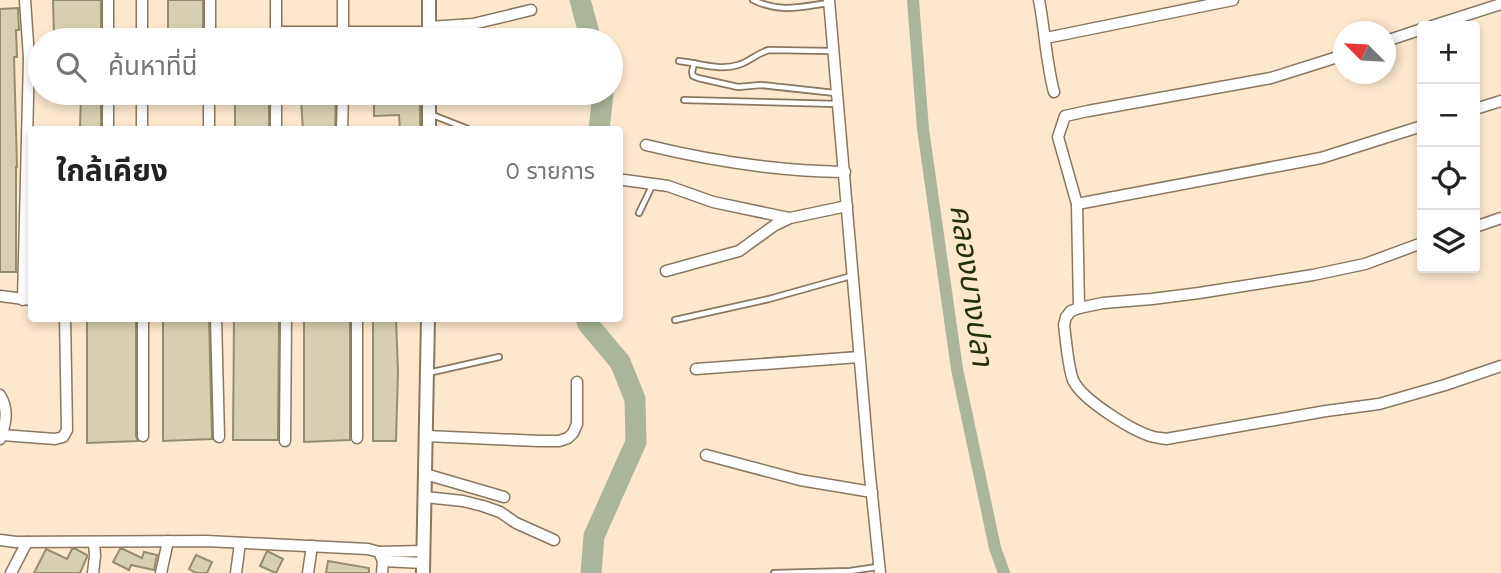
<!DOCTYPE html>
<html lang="th">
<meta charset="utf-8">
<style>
body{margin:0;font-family:Jost,"Noto Sans Thai",sans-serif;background:#f2f2f2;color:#222}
.controls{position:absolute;right:21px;top:21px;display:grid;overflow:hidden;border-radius:7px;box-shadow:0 4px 10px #0003}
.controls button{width:63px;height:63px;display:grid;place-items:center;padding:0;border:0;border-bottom:2px solid #e0e0e0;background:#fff;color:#222;font:35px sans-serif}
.compass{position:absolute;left:1333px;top:21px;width:63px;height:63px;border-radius:50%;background:#fff;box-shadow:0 4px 10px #0003;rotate:294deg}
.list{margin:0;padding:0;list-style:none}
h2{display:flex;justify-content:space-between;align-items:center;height:91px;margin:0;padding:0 28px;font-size:30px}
h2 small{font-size:23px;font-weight:400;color:#767676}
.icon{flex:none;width:38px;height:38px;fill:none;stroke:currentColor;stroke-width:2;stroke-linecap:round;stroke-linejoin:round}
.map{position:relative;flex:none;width:1501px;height:573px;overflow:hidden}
.search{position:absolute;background:#fff;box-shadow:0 4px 10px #0003;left:28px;top:28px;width:595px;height:77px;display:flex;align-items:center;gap:18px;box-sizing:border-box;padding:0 24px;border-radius:38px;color:#767676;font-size:26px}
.panel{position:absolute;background:#fff;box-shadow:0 4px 10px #0003;left:28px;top:126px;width:595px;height:196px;border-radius:7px}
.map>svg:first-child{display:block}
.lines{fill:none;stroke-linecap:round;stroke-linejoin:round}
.canal{stroke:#abb698;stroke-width:12}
.river{stroke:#abb698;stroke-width:21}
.building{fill:#d7d0b0;stroke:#938d71;stroke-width:2}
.service-casing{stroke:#8a7760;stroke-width:8}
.minor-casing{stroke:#8a7760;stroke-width:13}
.tertiary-casing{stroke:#8a7760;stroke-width:16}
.service{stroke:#fff;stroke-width:4.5}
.minor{stroke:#fff;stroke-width:10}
.tertiary{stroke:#fff;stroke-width:12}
.labels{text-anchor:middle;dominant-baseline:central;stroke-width:6;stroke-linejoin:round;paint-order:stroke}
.water-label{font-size:30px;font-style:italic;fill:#243100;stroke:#fde8ce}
</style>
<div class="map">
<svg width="1501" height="573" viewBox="0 0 1501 573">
<rect width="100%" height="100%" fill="#fde8ce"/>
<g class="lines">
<!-- canal -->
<polyline class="canal" points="913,0 923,129 957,369 995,548 1004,573"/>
<!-- river -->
<g class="river">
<polyline points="580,0 591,40"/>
<polyline points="599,130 603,93"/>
<polyline points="586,318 588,324 620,362 635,399 636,442 594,536 591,573"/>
</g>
</g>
<!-- building -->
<g class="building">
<polygon points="53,0 101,0 101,40 81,40 81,36 54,37"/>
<rect x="168" y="0" width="35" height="40"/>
<polygon points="18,8 19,30 16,30 17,57 14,57 17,167 16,167 16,272 0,272 0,9"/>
<polygon points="81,93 101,93 101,130 80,130"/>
<polygon points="326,93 336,93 335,130 303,130 301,100 326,99"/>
<polygon points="374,93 420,93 420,130 400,130 399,115 374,116"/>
<polygon points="235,96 269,97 269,130 235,130"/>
<polygon points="87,318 136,318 136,436 138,441 87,443"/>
<polygon points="163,318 209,318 212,439 163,441"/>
<polygon points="234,318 279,318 278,440 233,440"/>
<polygon points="304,318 350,318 350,440 304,442"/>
<polygon points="373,318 396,318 398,372 396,441 373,441"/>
<polygon points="46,549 67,559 72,549 76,549 87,555 87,557 80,573 34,573"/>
<polygon points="120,549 123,549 142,558 144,552 157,555 154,570 131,565 129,570 113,562"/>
<polygon points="267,551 283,559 276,573 260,566"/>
<polygon points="196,555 212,562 207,573 196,573 189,569"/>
<polygon points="328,561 369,568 369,573 326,573"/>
</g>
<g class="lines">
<!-- service casing -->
<g class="service-casing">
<g id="service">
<path d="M753 0C780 13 800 7 828 3"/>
<path d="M679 61C698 63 719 71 738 65 749 62 757 53 769 50L832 51"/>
<polyline points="694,63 692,72 693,76 698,78 738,87 761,85 835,93"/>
<polyline points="430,97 472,101"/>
<polyline points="684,100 838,104"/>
<polyline points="430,114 468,129"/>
<polyline points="639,213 652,186"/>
<polyline points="675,320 769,299 851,276"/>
<polyline points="428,373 499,357"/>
<polyline points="774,573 850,571 877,567"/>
</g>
</g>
<!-- minor casing -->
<g class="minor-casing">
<g id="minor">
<polyline points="108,0 108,40"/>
<polyline points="276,0 276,40"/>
<polyline points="829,0 869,466 880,573"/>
<path d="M1039 0C1045 31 1046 62 1054 92"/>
<polyline points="1432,26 1501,4"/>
<polyline points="429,27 473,24 531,10"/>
<polyline points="276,32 429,32"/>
<polyline points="1046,38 1233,0"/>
<polyline points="142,40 142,0"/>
<polyline points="210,40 210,0"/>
<polyline points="343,40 343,0"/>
<polyline points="1386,41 1422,29"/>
<polyline points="108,93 108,130"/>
<polyline points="276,93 276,130"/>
<polyline points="1475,109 1501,101"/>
<polyline points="142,130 142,93"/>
<polyline points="209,130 209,93"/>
<polyline points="342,130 343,93"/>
<path d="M646 145C711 161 778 171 845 172"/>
<polyline points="624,180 668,186 713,202 789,218"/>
<polyline points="1077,204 1321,158 1422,126"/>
<polyline points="1475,227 1501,218"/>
<path d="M1422 243 1365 264 1313 275 1199 293 1152 299 1103 303 1079 308 1071 311 1066 317 1064 325C1066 340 1068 367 1073 380 1082 400 1134 432 1154 437 1158 438 1162 438 1166 439L1326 411 1379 404 1445 385 1501 366"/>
<polyline points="666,271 739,251 775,225 790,218 847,206"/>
<polyline points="0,296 32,300"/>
<polyline points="23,300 29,58 25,0"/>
<polyline points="1079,308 1077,204 1058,137 1065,116 1088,111 1271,78 1344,55"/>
<polyline points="143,318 143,436"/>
<polyline points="216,318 219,437"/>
<polyline points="357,318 357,438"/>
<polyline points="696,369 859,357"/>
<path d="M0 395C9 410 6 423 0 439"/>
<polyline points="2,435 55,439 63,437 67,430 65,318"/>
<polyline points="426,436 539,441 559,441 568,438 573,433 577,424 577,382"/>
<polyline points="285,441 286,318"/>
<polyline points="706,455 800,480 872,492"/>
<polyline points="425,474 504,497"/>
<polyline points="425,497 463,501 483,506 500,512 516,523 554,540"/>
<polyline points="0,540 16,542 206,541 368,549 379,552 383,561 382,573"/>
<polyline points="379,552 423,551"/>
<polyline points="383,561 423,563"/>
<polyline points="11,573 27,542"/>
<polyline points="93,573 95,556 94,542"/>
<polyline points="161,573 168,541"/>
<polyline points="236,573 240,543"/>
<polyline points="308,573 312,546"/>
</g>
</g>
<!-- tertiary casing -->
<g class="tertiary-casing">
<g id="tertiary">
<polyline points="429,0 429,40"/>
<polyline points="429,93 429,130"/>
<polyline points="423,573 428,318"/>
</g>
</g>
<!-- service -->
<use href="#service" class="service"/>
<!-- minor -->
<use href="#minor" class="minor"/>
<!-- tertiary -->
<use href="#tertiary" class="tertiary"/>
</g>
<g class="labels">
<!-- water labels -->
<g class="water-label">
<text transform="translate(972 285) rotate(82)">คลองบางปลา</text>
</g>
</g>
</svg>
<div class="controls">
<button>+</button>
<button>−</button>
<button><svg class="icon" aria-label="locate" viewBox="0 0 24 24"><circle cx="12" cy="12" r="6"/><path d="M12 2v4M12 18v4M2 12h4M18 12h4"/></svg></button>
<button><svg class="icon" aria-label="layers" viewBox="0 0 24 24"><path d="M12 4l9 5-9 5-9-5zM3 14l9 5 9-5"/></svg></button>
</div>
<svg class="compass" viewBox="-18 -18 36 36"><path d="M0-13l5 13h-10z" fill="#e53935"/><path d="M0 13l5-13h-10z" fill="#767676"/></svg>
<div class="search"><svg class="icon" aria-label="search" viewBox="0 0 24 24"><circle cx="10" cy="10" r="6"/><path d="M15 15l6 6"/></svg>ค้นหาที่นี่</div>
<section class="panel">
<h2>ใกล้เคียง<small>0 รายการ</small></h2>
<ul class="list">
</ul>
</section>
</div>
